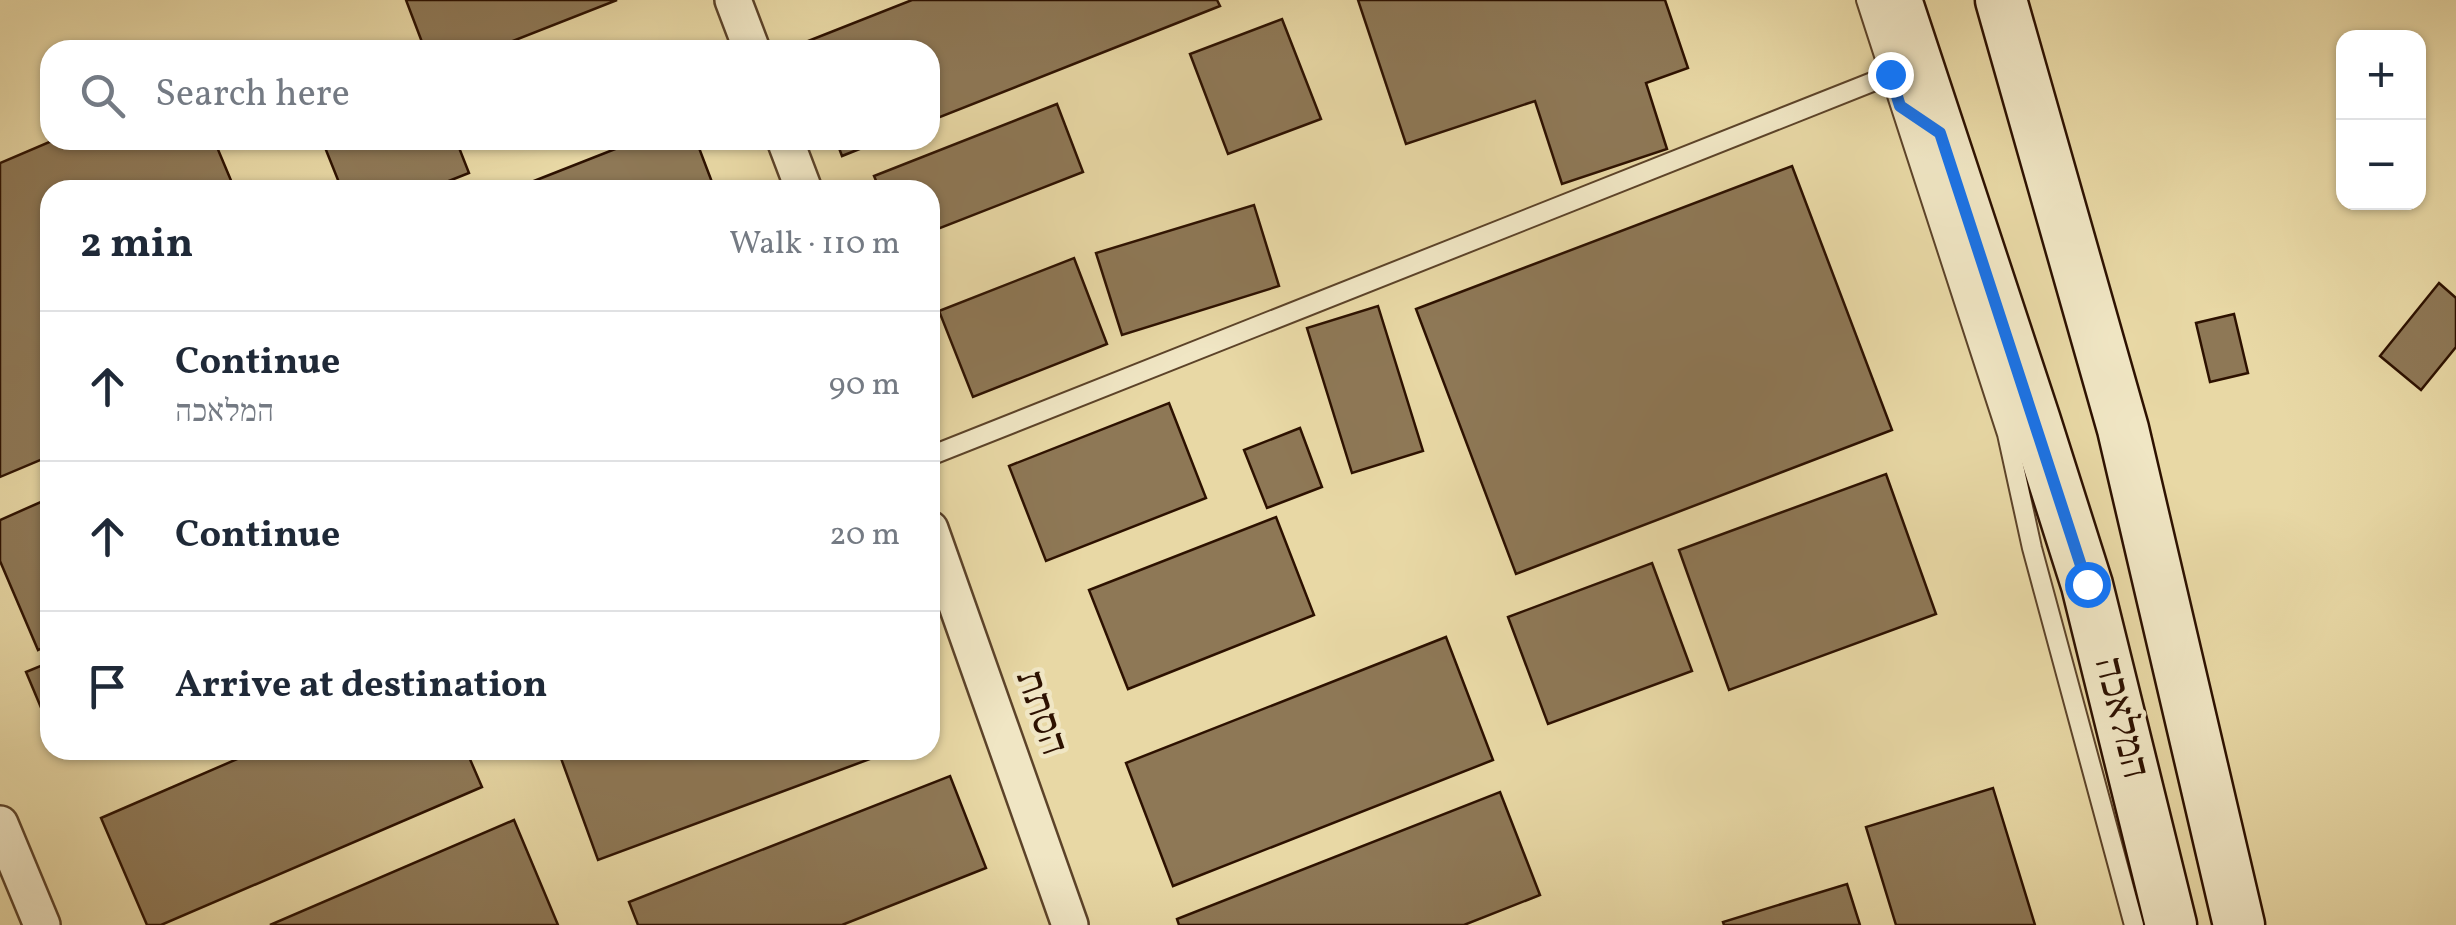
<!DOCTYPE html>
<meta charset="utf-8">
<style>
body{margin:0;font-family:Vollkorn,"Frank Ruhl Libre",serif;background:#f6f6f7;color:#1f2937}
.controls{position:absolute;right:30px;top:30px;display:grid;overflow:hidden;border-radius:20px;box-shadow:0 2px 8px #0004}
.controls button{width:90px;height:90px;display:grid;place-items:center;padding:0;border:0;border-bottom:2px solid #e0e1e3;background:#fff;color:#1f2937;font:50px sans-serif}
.stop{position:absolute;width:30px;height:30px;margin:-22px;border:8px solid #1a73e8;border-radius:50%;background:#fff}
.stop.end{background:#1a73e8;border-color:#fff;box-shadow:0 2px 10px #0008}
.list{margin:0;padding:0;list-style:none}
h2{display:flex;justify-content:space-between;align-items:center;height:130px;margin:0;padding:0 40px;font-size:42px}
h2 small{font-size:32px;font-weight:400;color:#747a83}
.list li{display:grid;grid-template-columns:65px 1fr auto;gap:30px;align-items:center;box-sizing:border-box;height:150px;padding:0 40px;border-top:2px solid #e0e1e3}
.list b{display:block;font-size:38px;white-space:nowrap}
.list p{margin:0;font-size:32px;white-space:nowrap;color:#747a83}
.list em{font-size:32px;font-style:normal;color:#747a83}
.icon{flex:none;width:55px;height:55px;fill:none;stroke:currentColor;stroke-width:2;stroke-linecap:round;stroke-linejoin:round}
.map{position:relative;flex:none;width:2456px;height:925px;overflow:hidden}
.search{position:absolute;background:#fff;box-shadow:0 2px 8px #0004;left:40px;top:40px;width:900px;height:110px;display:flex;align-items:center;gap:25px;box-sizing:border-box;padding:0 35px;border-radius:30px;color:#747a83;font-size:38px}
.panel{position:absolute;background:#fff;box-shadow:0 2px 8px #0004;left:40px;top:180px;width:900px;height:580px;border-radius:30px}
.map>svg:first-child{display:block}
.building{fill:#8e7856;stroke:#2d1100;stroke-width:2.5}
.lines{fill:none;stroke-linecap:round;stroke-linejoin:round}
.service-casing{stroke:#5c4329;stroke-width:22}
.minor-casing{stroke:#5c4329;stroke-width:40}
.secondary-casing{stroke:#2d1100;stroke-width:55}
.service{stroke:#f0e6c4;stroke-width:18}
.minor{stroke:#f0e6c4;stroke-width:35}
.secondary{stroke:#f0e6c4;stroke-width:50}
.route{stroke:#1a73e8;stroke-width:12}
.labels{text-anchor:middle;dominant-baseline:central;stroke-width:9;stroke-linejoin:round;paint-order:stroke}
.street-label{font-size:40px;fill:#2d1100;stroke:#f0e6c4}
</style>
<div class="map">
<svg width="2456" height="925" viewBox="0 0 2456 925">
<rect width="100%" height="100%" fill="#e8d8a5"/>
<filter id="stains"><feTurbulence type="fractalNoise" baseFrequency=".002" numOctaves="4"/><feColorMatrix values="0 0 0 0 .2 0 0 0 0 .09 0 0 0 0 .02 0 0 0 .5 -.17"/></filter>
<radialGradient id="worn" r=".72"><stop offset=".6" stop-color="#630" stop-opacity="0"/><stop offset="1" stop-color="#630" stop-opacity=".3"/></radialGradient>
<!-- building -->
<g class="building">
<polygon points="406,0 617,0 490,50 425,50"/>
<polygon points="912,0 1217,0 1220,6 930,121 930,50 800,50 798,45"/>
<polygon points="1358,0 1665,0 1688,68 1646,83 1667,149 1562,184 1535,101 1406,144"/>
<polygon points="1282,19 1321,119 1228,154 1190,54"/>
<polygon points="1057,104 1083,172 930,232 930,190 880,190 874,176"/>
<polygon points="54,140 214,140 235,190 50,190 50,456 0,477 0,163"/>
<polygon points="322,140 456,140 469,173 426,190 342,190"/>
<polygon points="638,140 696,140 715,190 511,190"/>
<polygon points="836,140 882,140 842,156"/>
<polygon points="1792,166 1892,430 1516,574 1416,309"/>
<polygon points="1254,205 1279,286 1122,335 1096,253"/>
<polygon points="1074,258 1107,344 973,397 939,311"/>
<polygon points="2439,283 2456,298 2456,347 2421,390 2380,356"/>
<polygon points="1378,306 1423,451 1352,473 1307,328"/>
<polygon points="2234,314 2248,373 2210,382 2196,323"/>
<polygon points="1169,403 1206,498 1046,561 1009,466"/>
<polygon points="1300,428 1322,487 1267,508 1244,450"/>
<polygon points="1886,474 1936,614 1729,690 1679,550"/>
<polygon points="50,498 50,644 38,650 0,561 0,520"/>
<polygon points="1276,517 1314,615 1128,689 1089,590"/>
<polygon points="1652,563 1692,671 1548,724 1508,617"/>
<polygon points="1446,637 1493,760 1173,886 1126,763"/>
<polygon points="50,662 50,729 26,672"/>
<polygon points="258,750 466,750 482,787 161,925 147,925 101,818"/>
<polygon points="558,750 894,750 598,860"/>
<polygon points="950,776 986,868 842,925 638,925 629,902"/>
<polygon points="1993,788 2035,925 1896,925 1866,827"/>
<polygon points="1500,792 1540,895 1464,925 1179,925 1177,919"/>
<polygon points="514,820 558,925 270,925"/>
<polygon points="1847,884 1860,925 1724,925 1723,922"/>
</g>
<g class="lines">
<!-- service casing -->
<g class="service-casing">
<g id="service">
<polyline points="1866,0 2007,434 2032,548 2134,925"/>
<polyline points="930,456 1890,75"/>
</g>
</g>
<!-- minor casing -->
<g class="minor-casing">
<g id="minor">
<polyline points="733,0 752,50"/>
<polyline points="785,140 804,190"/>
<polyline points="930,529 1070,925"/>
<polyline points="0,824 42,925"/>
</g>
</g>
<!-- secondary casing -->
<g class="secondary-casing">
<g id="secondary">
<polyline points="1896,0 2035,421 2087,585 2171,925"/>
<polyline points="2001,0 2123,429 2239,925"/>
</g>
</g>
<!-- service -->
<use href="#service" class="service"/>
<!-- minor -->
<use href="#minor" class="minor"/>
<!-- secondary -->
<use href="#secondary" class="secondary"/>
</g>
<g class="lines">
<!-- route -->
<polyline class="route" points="1890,74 1900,106 1940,133 2087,584"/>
</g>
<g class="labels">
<!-- street labels -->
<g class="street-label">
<text transform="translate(1040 713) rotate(71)">הסתת</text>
<text transform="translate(2120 718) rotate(76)">המלאכה</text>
</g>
</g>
<rect width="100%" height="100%" filter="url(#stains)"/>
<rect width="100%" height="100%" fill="url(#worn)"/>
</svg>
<div class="controls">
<button>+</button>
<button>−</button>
</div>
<div class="stop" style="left:2087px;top:584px"></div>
<div class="stop end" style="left:1890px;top:74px"></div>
<div class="search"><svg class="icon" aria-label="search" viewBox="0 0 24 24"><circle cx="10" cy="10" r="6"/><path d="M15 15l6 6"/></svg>Search here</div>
<section class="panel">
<h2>2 min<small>Walk · 110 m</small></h2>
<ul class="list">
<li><svg class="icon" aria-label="ahead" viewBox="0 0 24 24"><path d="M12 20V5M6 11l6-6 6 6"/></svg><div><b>Continue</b><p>המלאכה</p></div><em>90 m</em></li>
<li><svg class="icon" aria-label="ahead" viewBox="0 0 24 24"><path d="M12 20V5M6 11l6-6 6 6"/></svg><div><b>Continue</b></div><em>20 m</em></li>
<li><svg class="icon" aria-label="arrive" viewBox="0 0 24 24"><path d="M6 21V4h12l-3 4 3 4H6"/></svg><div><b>Arrive at destination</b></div></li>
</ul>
</section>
</div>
